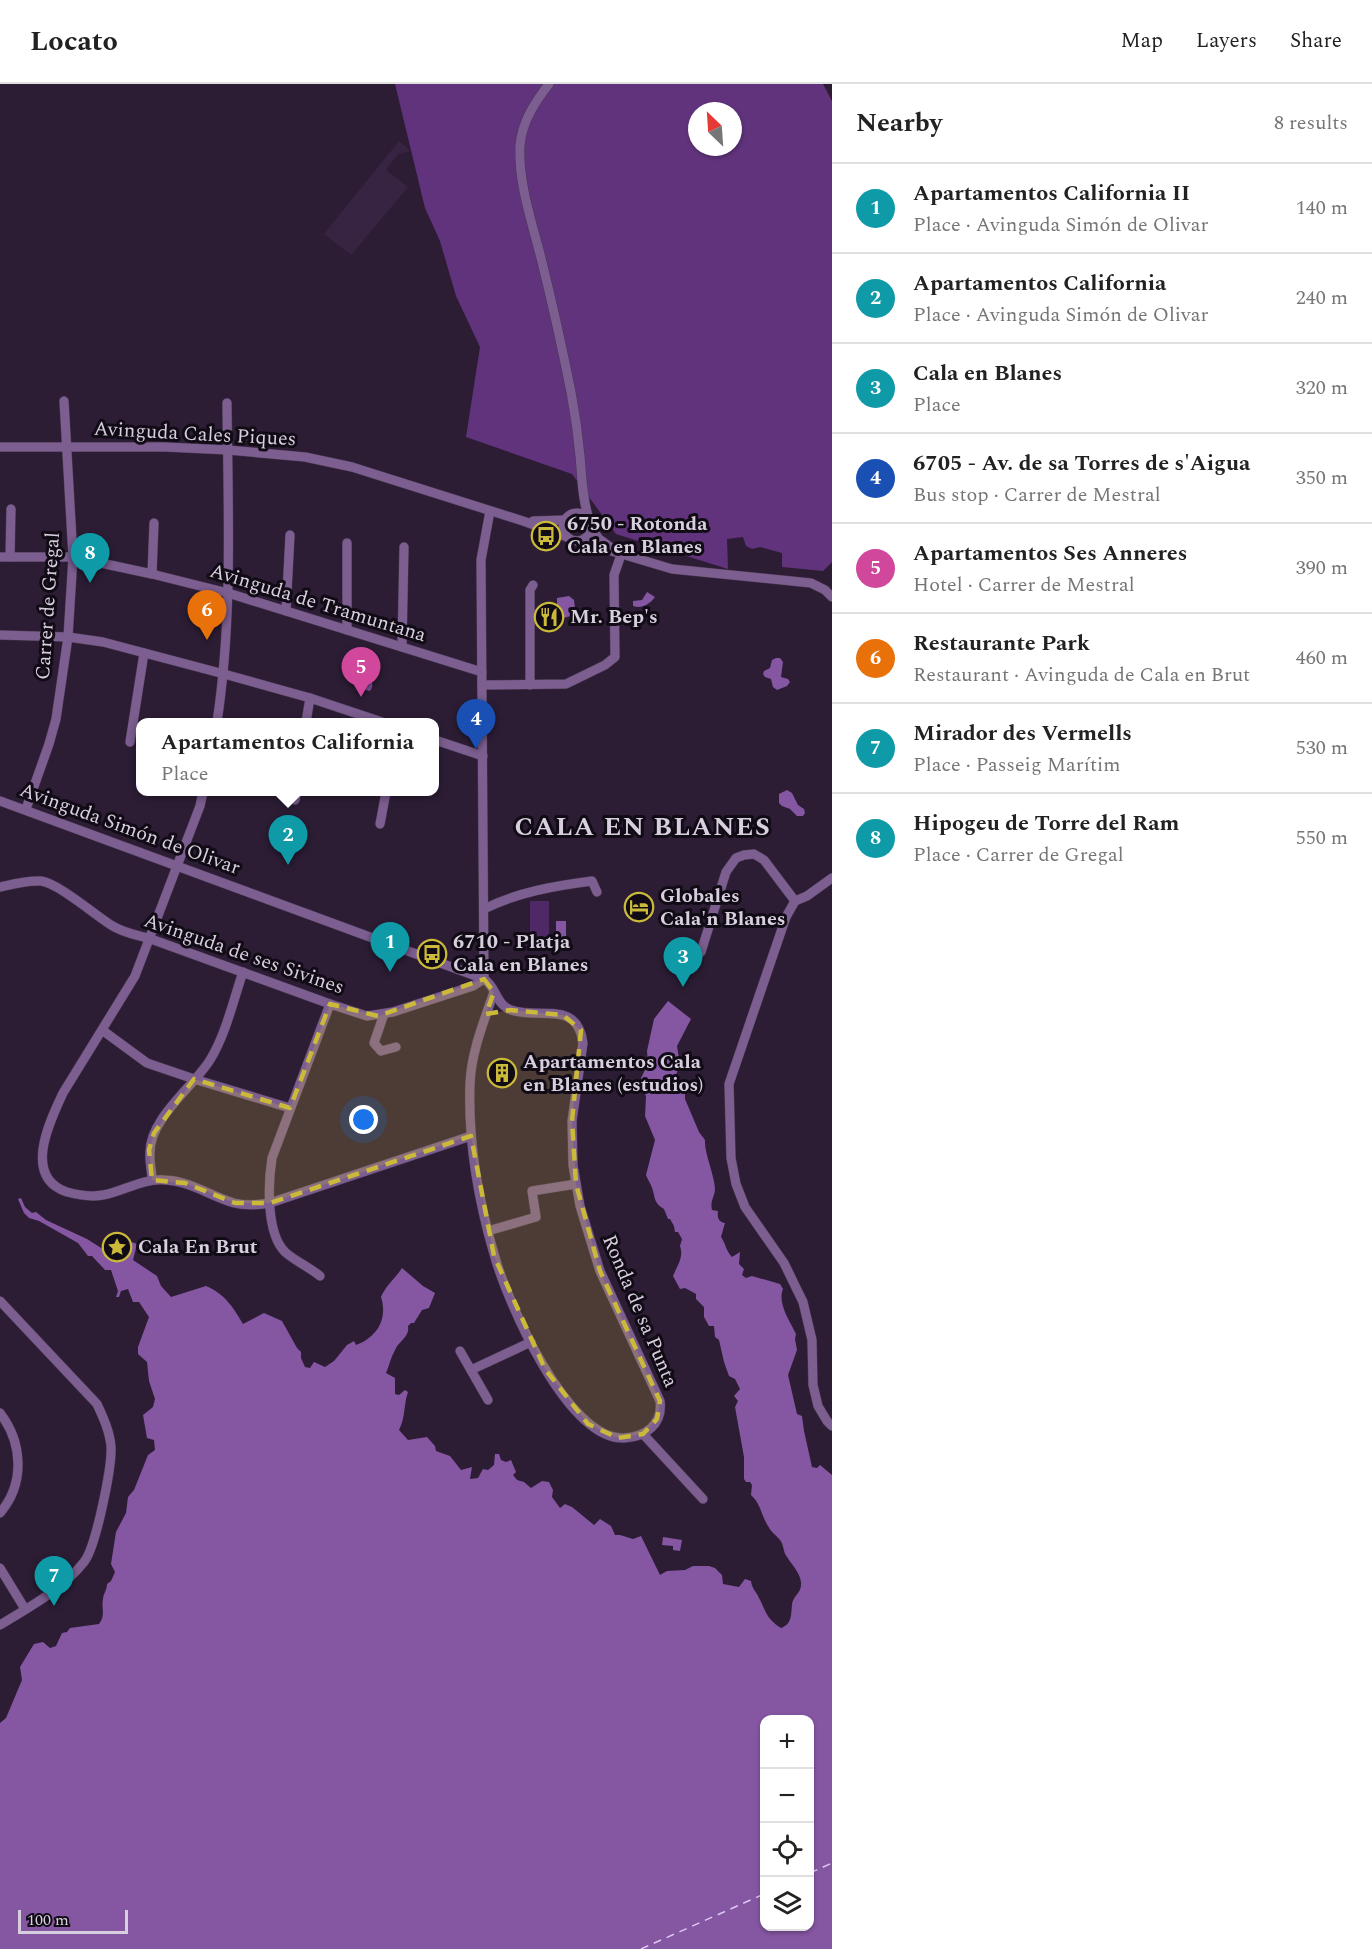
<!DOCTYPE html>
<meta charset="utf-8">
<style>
body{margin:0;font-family:Spectral,serif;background:#f6f6f6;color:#222}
.controls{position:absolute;right:18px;bottom:18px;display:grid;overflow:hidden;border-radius:12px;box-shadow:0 2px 4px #0004}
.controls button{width:54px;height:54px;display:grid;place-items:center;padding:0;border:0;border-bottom:2px solid #e0e0e0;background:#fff;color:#222;font:30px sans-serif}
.compass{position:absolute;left:688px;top:18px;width:54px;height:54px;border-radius:50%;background:#fff;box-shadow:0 2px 4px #0004;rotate:335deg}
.scale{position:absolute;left:18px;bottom:15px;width:110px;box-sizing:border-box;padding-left:6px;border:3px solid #d8cfde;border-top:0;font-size:16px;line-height:21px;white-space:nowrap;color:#d8cfde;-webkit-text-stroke:4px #110b15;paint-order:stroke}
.you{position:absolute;left:364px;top:1036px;width:21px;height:21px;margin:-15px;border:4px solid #fff;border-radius:50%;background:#1a73e8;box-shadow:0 0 0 9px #1a73e833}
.badge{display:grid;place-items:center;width:39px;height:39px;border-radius:50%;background:#7c3aed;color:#fff;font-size:20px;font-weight:700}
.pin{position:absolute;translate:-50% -50px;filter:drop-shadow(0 2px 3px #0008)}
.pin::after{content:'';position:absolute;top:32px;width:21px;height:18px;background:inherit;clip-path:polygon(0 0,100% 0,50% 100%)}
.popup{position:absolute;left:136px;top:634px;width:303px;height:78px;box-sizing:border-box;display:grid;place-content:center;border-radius:12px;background:#fff;filter:drop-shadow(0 2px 4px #0005);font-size:20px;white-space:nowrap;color:#767676}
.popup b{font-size:22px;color:#222}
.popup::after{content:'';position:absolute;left:50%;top:100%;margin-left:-12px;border:12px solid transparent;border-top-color:#fff}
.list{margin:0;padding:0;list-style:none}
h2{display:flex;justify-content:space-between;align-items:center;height:78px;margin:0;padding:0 24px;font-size:26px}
h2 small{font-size:20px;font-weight:400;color:#767676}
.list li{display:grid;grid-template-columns:39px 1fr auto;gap:18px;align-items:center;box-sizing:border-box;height:90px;padding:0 24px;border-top:2px solid #e0e0e0}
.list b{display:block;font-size:22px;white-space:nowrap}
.list p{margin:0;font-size:20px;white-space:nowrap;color:#767676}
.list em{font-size:20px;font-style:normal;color:#767676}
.icon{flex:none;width:33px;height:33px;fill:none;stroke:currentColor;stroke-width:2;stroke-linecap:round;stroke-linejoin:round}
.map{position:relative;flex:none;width:832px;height:1865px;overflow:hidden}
header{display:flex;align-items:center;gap:36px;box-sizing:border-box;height:84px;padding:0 30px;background:#fff;border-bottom:2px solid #e0e0e0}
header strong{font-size:28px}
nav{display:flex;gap:33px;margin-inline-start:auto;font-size:21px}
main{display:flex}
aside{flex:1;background:#fff}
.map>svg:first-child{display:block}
.built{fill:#362442}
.green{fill:#4f2866}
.forest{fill:#61337c;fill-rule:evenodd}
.water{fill:#8556a2;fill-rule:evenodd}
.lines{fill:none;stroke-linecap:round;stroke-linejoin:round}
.ferry{stroke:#dfc7f1;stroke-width:1.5;stroke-dasharray:8 6;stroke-linecap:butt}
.minor-casing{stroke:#483950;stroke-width:10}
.minor{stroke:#7c5e90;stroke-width:9}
.marked{fill:#cbba39;fill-opacity:0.2;stroke:#cbba39;stroke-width:4.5;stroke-dasharray:12 8;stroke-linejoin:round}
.labels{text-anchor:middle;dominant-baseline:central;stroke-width:6;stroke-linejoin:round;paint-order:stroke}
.street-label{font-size:20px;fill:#d8cfde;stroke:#110b15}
.poi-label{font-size:20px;font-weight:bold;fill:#d8cfde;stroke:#110b15;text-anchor:start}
.district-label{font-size:26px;font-weight:bold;letter-spacing:1.5px;fill:#d8cfde;stroke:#110b15}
</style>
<header>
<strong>Locato</strong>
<nav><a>Map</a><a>Layers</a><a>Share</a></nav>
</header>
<main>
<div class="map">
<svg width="832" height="1865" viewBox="0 0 832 1865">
<rect width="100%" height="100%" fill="#2c1d35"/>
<!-- built -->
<polygon class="built" points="399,57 411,67 398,70 386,86 408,103 351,171 324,150"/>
<!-- green -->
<rect class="green" x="530" y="817" width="19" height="40"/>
<!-- forest -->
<path class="forest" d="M395 0H823L832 17V478L823 487 782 483V469L760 463 752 465 746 462 743 453 727 455 728 485 616 450 572 390 466 353 480 263 456 212 440 157 425 124ZM697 27H733V63H697Z"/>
<!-- water -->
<g class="water">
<path d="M647 508 655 513C650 520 642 525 633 522V517L642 516Z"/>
<polygon points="569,512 574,516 575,525 571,532 563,534 557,528 557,514"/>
<polygon points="776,574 780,574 783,578 781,593 788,595 790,598 787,602 777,606 773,603 771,595 765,593 763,590 764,587 770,584 772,576"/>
<path d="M362 591C370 592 376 599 370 607L366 606V600L360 603 356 600 357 593Z"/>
<polygon points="787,706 792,709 798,721 804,725 805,729 803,732 797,732 790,725 782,722 779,719 779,710"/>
<rect x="556" y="837" width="10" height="18"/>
<path d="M668 917 691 935 677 962 680 980 676 991 685 1007V1015L699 1048 705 1056C704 1069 715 1092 715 1106 714 1114 710 1117 712 1126L718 1127C717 1134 719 1138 725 1139L721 1153C726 1160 725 1165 732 1173L740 1168 739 1180 744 1185 742 1191 746 1194 752 1192 780 1200 783 1205C777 1219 790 1237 796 1250L795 1255 797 1266 788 1291 797 1330 802 1332 804 1347 812 1383 817 1384 820 1381 832 1391V1865H0V1639L6 1634 22 1596 20 1583 34 1560 43 1558 50 1564 56 1562 62 1549 67 1548 70 1544 99 1540C106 1531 101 1525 103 1515 103 1510 107 1506 107 1500L111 1497 115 1488 111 1480 116 1448 126 1429 128 1413 134 1406 148 1371 155 1366 154 1356 147 1354 143 1331 153 1323 155 1315 149 1297 147 1278 138 1270V1263L149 1233 139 1218H133L128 1205 121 1207 119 1213H116L118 1207 111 1186H105L92 1172H88L78 1159 39 1137 29 1134 24 1129 18 1115 21 1114 25 1123 32 1129 36 1128 46 1136 87 1155 109 1169C115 1164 119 1162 127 1163L132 1158 137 1160 133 1176 157 1192 161 1202 171 1213 206 1202C225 1210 233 1223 243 1240L264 1229 282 1237 297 1264 301 1268V1274L305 1283 310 1284 314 1278 325 1283 334 1277 347 1261 354 1257 356 1261C377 1253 388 1235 381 1213 386 1201 395 1195 402 1184L423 1202 435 1209 429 1224 422 1226 414 1239H411L408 1242C410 1253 399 1257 395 1266 391 1273 389 1282 386 1289L395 1294V1310L399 1311 405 1306 408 1308C403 1323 406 1332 399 1346L408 1356 427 1353 435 1362 436 1367 450 1372 461 1386 472 1383 470 1395 478 1394 483 1385 488 1386 494 1381 495 1370H499L501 1376 506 1378 511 1376 516 1388 513 1391 517 1396 524 1398 531 1404 542 1397 549 1398 553 1406 552 1413 560 1424 565 1420 572 1423 594 1441 600 1435 611 1442 615 1451H620L633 1455 641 1452 660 1491 667 1487 685 1486 693 1482H709L715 1484 722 1491 723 1500 739 1503 745 1495 751 1497C752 1505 756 1507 759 1514 766 1527 766 1535 781 1544 792 1540 791 1531 792 1521 792 1513 801 1509 801 1501 802 1491 792 1481 787 1473 783 1468 784 1461 780 1456 776 1451 771 1448 768 1442 761 1431 761 1420 751 1411L752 1401 750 1398H746L744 1395V1373L735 1323 738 1317 734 1312 740 1305 735 1295 729 1292 724 1278 719 1256 715 1253 714 1242H709L704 1233V1223L696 1215V1210L685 1204 680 1205 673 1192C677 1182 684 1173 680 1162L682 1155 678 1148H675L674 1142 670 1135H668L664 1125C655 1120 655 1115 653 1107 652 1102 648 1096 646 1091L655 1056 645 1032 646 1013 641 994 648 980 647 967 654 935ZM764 1636H810V1842H764Z"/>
<polygon points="663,1453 682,1456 680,1467 673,1466 673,1462 662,1461"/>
</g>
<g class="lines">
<!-- ferry -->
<g class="ferry">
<polyline points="810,1789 832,1779"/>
<polyline points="641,1865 764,1810"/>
</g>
<!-- minor casing -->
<g class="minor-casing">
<g id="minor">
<path d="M549 0C535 18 522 38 520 61 518 99 532 138 541 174 552 218 562 263 571 308 575 329 578 350 580 372 582 393 582 414 589 435"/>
<polyline points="0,363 165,363 228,366 305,373 352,383 523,437 567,453"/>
<circle cx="577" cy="443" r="14"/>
<polyline points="533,437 564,436"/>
<polyline points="591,444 599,455 610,463"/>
<polyline points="578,457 672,485 811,499 825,506 832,513"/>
<polyline points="0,473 73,473 152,490 228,509 482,588"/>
<polyline points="10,473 11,425"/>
<polyline points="152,490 154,439"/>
<polyline points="286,527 290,451"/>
<polyline points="347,546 347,459"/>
<polyline points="0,551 68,553 103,558 224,590 310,614 382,638"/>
<polyline points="402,563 404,463"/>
<polyline points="482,601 566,600 605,581 615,573 614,491 622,468"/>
<polyline points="530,601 530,506 533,501"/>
<path d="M217 638C233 533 228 426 227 319"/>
<polyline points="306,638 310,614"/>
<polyline points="435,656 483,672"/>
<polyline points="130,658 144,569"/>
<path d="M203 708 200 722 177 782 135 892 63 1009C50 1037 22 1093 67 1108 78 1111 92 1113 103 1111 124 1107 143 1094 165 1096 190 1097 210 1112 234 1119 246 1122 258 1121 270 1119L471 1052"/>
<polyline points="295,716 297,708"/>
<path d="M0 717 484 895C496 902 496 921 511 926 540 936 577 915 583 959L572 1037 573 1081 580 1122 600 1187 660 1317C663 1340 646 1353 624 1354 567 1356 507 1217 494 1170 478 1115 468 1057 470 1000 471 969 484 937 494 908"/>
<polyline points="26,725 49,660 56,635 68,553 73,473 64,317"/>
<polyline points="380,740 386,708"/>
<path d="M0 803C13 800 27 796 41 797 58 799 95 831 111 841 123 849 137 851 151 855L330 920 367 932 393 928 473 902 484 895"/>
<polyline points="795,817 786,833 729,1000 731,1074 736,1100 745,1123 784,1179 803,1218 812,1256 813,1301 818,1322 827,1337 832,1342"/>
<polyline points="795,817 807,812 832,794"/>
<path d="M484 825C518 808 554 802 592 797L597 808"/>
<polyline points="701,868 726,788 736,774 744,771 754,770 764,776 795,817"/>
<polyline points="484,895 481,476 490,427"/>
<polyline points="384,930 374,959 381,967 396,963"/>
<polyline points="102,946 147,979 194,995 290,1024"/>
<path d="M152 1096C152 1087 149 1077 150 1068 150 1034 194 1002 210 976 226 950 233 917 243 888"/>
<polyline points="488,1147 536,1133 532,1107 576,1100"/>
<path d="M320 1192C309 1183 295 1177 285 1168 266 1149 268 1099 272 1074L330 920"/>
<path d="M0 1217 97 1320C103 1333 110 1348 111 1363 112 1383 96 1463 84 1478 62 1506 29 1523 0 1541"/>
<polyline points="460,1267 488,1316"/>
<polyline points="471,1286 531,1258"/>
<path d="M0 1329C23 1359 25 1400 0 1429"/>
<polyline points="643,1350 703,1415"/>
<polyline points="0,1484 25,1525"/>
</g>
</g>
<!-- minor -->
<use href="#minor" class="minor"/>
</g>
<!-- marked area -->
<path class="marked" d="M484 895 494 908 486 930 510 926 563 931 581 946 572 1037 576 1100 600 1187 660 1317 657 1335 643 1350 618 1354 588 1340 545 1285 494 1172 471 1052 270 1119H235L185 1099 152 1096 149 1066 154 1049 194 995 290 1024 330 920 378 932Z"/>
<!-- icons -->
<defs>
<g id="bus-ring" transform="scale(1.5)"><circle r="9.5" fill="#110b15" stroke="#cbba39" stroke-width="1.5"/><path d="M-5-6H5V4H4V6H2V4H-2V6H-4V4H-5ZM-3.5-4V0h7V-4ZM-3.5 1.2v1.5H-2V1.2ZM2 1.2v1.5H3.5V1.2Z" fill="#cbba39"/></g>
<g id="restaurant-ring" transform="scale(1.5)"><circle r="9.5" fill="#110b15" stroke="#cbba39" stroke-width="1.5"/><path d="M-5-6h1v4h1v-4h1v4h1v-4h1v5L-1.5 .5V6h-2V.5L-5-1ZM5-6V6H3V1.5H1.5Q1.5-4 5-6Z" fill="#cbba39"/></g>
<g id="hotel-ring" transform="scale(1.5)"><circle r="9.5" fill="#110b15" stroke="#cbba39" stroke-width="1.5"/><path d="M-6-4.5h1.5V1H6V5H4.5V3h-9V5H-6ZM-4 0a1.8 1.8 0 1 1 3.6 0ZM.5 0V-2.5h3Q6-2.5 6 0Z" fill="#cbba39"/></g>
<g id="building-ring" transform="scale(1.5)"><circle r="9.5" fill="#110b15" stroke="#cbba39" stroke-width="1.5"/><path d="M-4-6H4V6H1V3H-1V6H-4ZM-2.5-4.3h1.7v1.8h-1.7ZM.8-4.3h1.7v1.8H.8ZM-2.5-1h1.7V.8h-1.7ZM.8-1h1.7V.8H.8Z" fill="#cbba39"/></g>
<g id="sight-ring" transform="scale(1.5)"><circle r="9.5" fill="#110b15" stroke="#cbba39" stroke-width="1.5"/><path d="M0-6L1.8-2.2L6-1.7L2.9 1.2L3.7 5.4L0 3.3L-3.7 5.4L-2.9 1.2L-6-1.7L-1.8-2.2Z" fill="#cbba39"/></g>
</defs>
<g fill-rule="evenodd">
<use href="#bus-ring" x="546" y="452"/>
<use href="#restaurant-ring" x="549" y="533"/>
<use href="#hotel-ring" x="639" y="823"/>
<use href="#bus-ring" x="432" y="870"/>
<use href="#building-ring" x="502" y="989"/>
<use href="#sight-ring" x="117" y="1163"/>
</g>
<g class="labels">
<!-- street labels -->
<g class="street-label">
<text transform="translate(195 350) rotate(3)">Avinguda Cales Piques</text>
<text transform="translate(318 519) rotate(17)">Avinguda de Tramuntana</text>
<text transform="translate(48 522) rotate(-86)">Carrer de Gregal</text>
<text transform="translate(130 745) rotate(20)">Avinguda Simón de Olivar</text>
<text transform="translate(244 870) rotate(19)">Avinguda de ses Sivines</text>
<text transform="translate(640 1227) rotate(67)">Ronda de sa Punta</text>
</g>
<!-- poi labels -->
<g class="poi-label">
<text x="567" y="440">6750 - Rotonda<tspan x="567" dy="23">Cala en Blanes</tspan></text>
<text x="570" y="533">Mr. Bep's</text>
<text x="660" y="812">Globales<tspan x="660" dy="23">Cala'n Blanes</tspan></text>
<text x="453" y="858">6710 - Platja<tspan x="453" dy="23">Cala en Blanes</tspan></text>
<text x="523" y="978">Apartamentos Cala<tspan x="523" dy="23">en Blanes (estudios)</tspan></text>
<text x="138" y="1163">Cala En Brut</text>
</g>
<!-- district labels -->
<g class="district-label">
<text x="643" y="743">CALA EN BLANES</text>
</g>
</g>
</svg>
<div class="controls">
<button>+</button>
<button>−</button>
<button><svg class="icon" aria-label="locate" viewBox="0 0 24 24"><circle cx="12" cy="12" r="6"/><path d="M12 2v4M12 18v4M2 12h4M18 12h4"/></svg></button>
<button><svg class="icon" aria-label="layers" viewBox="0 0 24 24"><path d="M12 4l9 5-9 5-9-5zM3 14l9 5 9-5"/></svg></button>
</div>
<svg class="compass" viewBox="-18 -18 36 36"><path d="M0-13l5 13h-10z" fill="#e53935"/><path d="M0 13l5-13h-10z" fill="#767676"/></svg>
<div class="scale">100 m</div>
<div class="you"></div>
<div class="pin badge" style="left:390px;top:888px;background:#0f9aa8">1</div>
<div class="pin badge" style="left:288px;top:781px;background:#0f9aa8">2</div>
<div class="popup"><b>Apartamentos California</b>Place</div>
<div class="pin badge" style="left:683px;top:903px;background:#0f9aa8">3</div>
<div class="pin badge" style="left:476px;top:665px;background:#1a4fb4">4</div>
<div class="pin badge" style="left:361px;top:613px;background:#d1479c">5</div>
<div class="pin badge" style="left:207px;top:556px;background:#e8710a">6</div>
<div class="pin badge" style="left:54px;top:1522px;background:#0f9aa8">7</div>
<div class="pin badge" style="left:90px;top:499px;background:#0f9aa8">8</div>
</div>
<aside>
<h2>Nearby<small>8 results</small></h2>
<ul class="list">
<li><span class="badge" style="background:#0f9aa8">1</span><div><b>Apartamentos California II</b><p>Place · Avinguda Simón de Olivar</p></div><em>140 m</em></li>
<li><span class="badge" style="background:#0f9aa8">2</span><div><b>Apartamentos California</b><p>Place · Avinguda Simón de Olivar</p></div><em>240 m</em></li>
<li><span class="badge" style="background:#0f9aa8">3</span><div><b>Cala en Blanes</b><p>Place</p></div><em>320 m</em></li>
<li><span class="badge" style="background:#1a4fb4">4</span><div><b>6705 - Av. de sa Torres de s'Aigua</b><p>Bus stop · Carrer de Mestral</p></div><em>350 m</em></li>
<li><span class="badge" style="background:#d1479c">5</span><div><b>Apartamentos Ses Anneres</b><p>Hotel · Carrer de Mestral</p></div><em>390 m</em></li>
<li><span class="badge" style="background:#e8710a">6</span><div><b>Restaurante Park</b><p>Restaurant · Avinguda de Cala en Brut</p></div><em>460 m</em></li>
<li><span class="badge" style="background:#0f9aa8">7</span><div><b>Mirador des Vermells</b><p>Place · Passeig Marítim</p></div><em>530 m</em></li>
<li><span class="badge" style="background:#0f9aa8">8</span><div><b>Hipogeu de Torre del Ram</b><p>Place · Carrer de Gregal</p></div><em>550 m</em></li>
</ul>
</aside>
</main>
